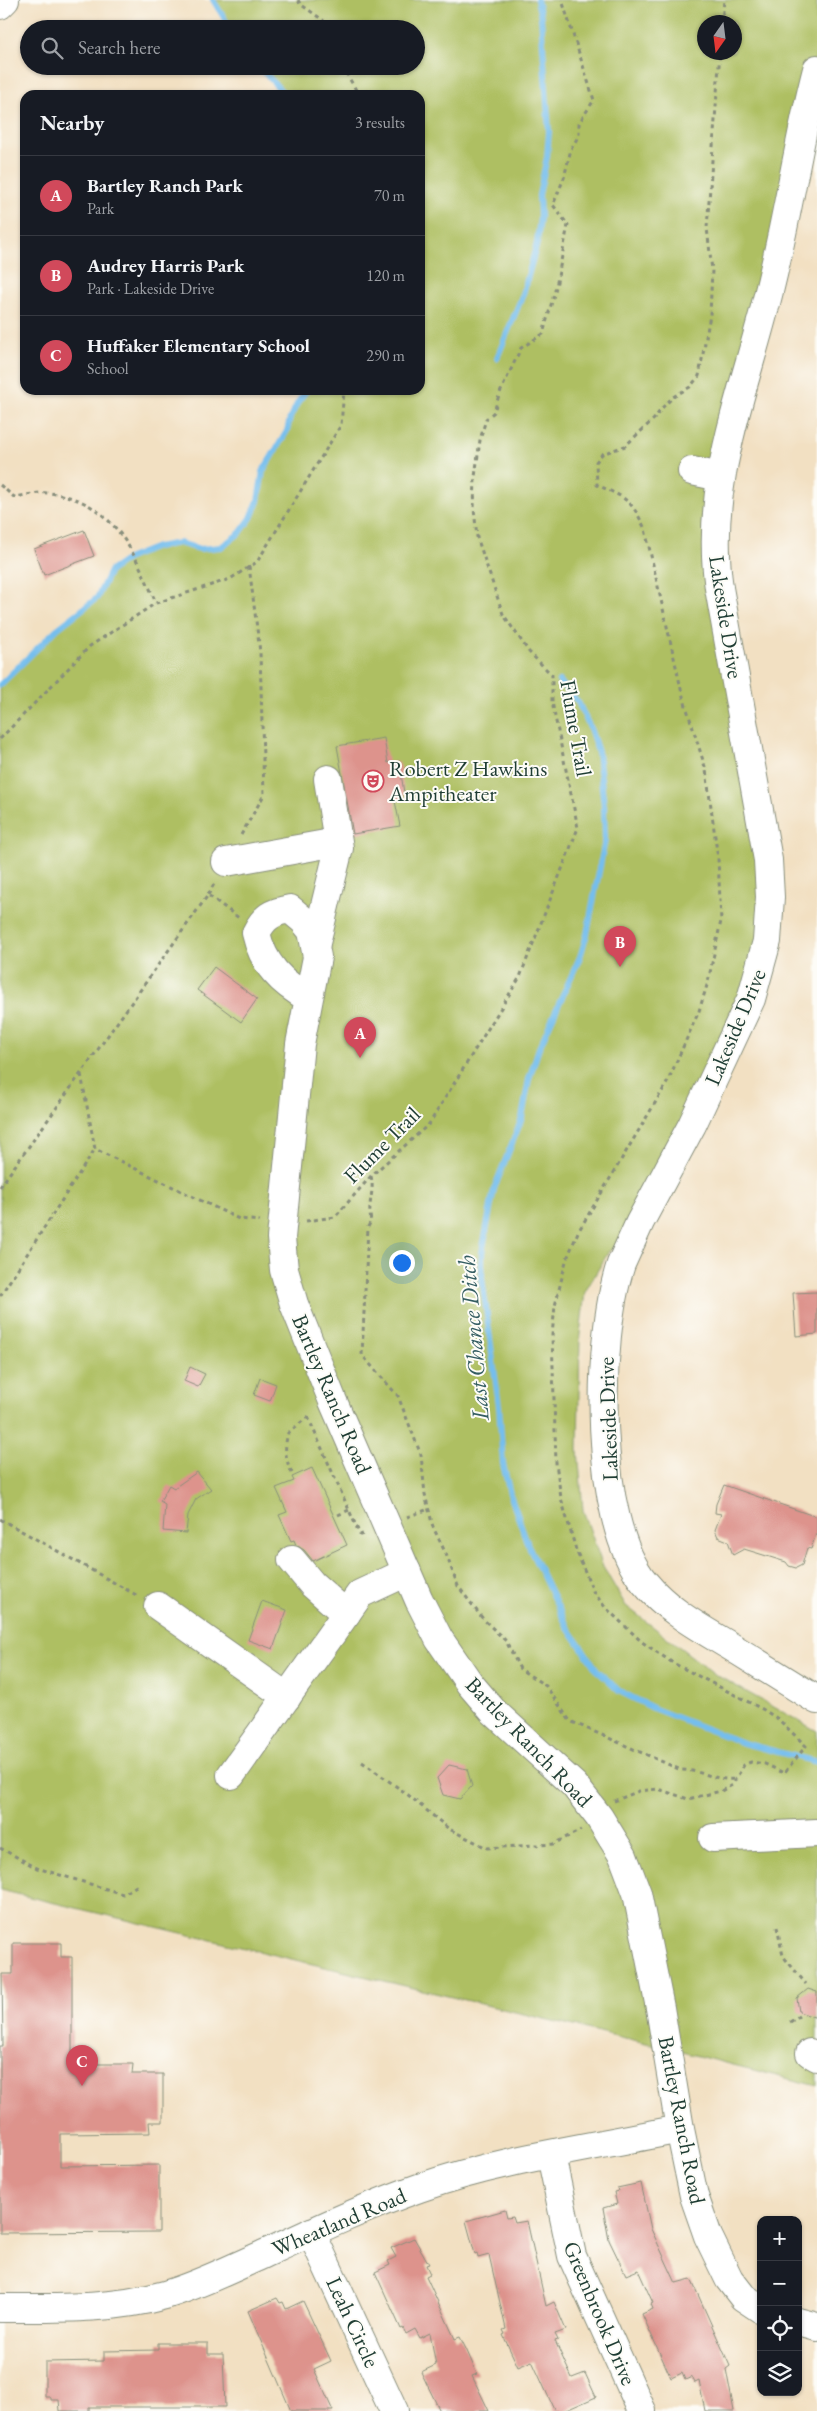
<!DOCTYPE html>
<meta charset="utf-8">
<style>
body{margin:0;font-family:"EB Garamond",serif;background:#20242c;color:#f1f3f6}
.controls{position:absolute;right:15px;bottom:15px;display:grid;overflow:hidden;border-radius:10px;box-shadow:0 1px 4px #0004}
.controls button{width:45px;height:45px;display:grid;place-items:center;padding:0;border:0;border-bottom:1px solid #363941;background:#171b24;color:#f1f3f6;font:25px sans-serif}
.compass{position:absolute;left:697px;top:15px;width:45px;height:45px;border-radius:50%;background:#171b24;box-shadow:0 1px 4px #0004;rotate:194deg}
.you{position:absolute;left:401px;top:1262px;width:18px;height:18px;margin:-12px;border:4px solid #fff;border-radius:50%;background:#1a73e8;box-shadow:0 0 0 8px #1a73e833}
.badge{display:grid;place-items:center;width:32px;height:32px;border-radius:50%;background:#d1495b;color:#fff;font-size:16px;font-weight:700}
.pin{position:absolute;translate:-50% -41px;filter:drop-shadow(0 1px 2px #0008)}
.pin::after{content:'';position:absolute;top:26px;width:18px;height:15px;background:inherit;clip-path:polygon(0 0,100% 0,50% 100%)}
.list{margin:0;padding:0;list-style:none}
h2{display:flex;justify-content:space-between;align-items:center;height:65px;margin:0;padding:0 20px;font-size:21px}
h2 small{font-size:16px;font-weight:400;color:#9ea1a6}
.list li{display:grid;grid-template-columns:32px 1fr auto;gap:15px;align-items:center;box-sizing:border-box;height:80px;padding:0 20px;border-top:1px solid #363941}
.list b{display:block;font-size:19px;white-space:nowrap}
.list p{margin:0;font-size:16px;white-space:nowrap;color:#9ea1a6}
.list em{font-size:16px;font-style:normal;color:#9ea1a6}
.icon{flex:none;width:28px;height:28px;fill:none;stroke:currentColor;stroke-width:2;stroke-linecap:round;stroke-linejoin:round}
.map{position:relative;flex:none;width:817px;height:2411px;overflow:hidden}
.search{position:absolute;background:#171b24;box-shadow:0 1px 4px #0004;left:20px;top:20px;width:405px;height:55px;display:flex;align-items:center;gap:12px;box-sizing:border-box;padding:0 18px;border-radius:28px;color:#9ea1a6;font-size:19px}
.panel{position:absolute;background:#171b24;box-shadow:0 1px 4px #0004;left:20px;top:90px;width:405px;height:305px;border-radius:15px}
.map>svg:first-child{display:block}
.green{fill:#aebf62;stroke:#667e4b;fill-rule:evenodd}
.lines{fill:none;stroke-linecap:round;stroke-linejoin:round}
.stream{stroke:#75beed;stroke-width:6}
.building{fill:#dd938c}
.minor-casing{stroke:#888e7b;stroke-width:30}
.path{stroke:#888e7b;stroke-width:3;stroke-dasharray:4 4;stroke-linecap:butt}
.minor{stroke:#fff;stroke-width:28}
.labels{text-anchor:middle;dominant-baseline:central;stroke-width:4;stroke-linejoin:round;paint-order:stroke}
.street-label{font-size:22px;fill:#1f3d34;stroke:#fdfcf7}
.poi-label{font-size:22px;fill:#1f3d34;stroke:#fdfcf7;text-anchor:start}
.water-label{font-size:24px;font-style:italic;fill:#345d62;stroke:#fdfcf7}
</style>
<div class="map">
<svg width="817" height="2411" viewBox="0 0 817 2411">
<rect width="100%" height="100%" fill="#fdfcf7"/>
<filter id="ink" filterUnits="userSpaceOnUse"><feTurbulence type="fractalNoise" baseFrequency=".02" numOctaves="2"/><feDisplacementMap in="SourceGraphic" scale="10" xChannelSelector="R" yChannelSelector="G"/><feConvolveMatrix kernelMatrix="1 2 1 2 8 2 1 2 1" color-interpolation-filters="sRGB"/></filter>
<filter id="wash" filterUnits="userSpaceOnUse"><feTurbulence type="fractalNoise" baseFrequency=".0096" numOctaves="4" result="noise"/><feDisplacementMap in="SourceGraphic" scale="20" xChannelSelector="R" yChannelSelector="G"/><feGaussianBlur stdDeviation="1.12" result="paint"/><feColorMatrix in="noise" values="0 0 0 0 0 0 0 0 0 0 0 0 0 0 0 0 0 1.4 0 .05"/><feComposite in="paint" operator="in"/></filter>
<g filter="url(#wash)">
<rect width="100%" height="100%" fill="#f2e0c2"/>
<!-- green -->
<path class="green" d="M213 0H817V52L715 466 762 829 761 957 626 1242 609 1251 585 1292 580 1334 578 1450 583 1510 603 1567 626 1606 716 1675 817 1731V2086L646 2043 0 1890V685L57 629 97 598 110 571 129 558 157 547 179 543 200 549 221 547 240 533 251 518 258 501 263 471 287 431 290 418 298 402 307 390H420V95H285L259 66H416V29H231ZM704 22H734V52H704Z"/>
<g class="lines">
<!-- stream -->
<g class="stream">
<polyline points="213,0 231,29"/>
<polyline points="259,66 285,95"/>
<polyline points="497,358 523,294 537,243 540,217 539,195 547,157 549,132 541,17 537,0"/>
<polyline points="559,681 578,702 590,728 598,752 604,806 605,840 587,934 580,957 539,1048 529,1079 522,1118 494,1189 482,1253 482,1278 499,1406 503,1464 510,1494 528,1545 567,1626 597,1670 619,1691 655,1709 743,1743 817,1762"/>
<polyline points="0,685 57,629 97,598 110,571 129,558 157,547 179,543 200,549 221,547 240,533 251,518 258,501 263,471 287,431 290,418 298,402 307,390"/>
</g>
</g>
<g id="blocks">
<!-- building -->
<g class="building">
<polygon points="84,530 94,556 44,575 34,549"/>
<polygon points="384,738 388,763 399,761 405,799 395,801 400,826 353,834 337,746"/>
<polygon points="214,967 257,999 241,1022 197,990"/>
<polygon points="817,1292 817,1334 796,1336 793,1293"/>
<polygon points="190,1367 205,1374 198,1387 184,1381"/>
<polygon points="260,1378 276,1384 270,1401 254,1395"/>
<polygon points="312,1468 347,1545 313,1561 304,1550 296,1545 294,1540 291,1541 279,1515 287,1512 276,1488 294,1481 292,1477"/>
<polygon points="197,1472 211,1489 196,1499 188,1515 186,1533 163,1531 165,1504 160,1501 169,1485 174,1488"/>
<polygon points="724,1485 817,1517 817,1531 811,1549 807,1548 802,1565 796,1568 789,1566 786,1562 744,1549 733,1555 728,1541 718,1537 715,1530 721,1514 715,1513 716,1504"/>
<polygon points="262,1601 287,1610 273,1649 248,1640"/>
<polygon points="449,1765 467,1769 472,1786 460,1799 443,1795 437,1778"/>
<polygon points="13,1943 61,1943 61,1957 72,1957 72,2064 133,2064 132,2074 163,2074 163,2122 149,2122 150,2133 60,2134 60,2166 159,2165 159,2232 0,2233 0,2046 3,2046 2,1974 13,1974"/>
<polygon points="808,1989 817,1992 817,2018 799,2012 797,1998"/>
<polygon points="641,2183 651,2229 676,2283 691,2279 730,2366 726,2369 734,2411 705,2411 699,2381 695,2383 692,2377 685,2380 682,2373 671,2378 642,2314 653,2309 651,2304 653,2303 638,2270 626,2275 609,2240 603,2208 617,2204 614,2192 618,2191 617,2188"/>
<polygon points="505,2210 507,2218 513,2217 515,2223 527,2221 546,2306 554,2302 566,2330 555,2334 558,2340 555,2341 572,2378 585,2373 596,2397 564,2411 555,2411 532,2361 518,2367 503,2335 505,2334 503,2330 506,2329 489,2255 478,2258 477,2253 475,2254 466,2221"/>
<polygon points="414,2238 429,2264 426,2265 430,2274 426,2276 455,2339 460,2337 467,2351 477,2374 472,2376 489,2411 440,2411 421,2372 436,2365 430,2333 420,2338 415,2329 406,2334 403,2328 401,2329 375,2272 390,2265 388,2261 396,2257 391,2248"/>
<polygon points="277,2298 280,2303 283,2302 286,2309 303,2301 331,2361 314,2369 333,2411 291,2411 248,2311"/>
<polygon points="158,2343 208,2343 208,2354 223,2354 225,2407 89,2407 89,2411 60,2411 59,2400 51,2400 51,2397 45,2397 45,2362 104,2361 104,2351 158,2350"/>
</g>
</g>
</g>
<g filter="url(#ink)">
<use href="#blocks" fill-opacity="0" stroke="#888e7b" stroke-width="1"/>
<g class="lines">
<!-- minor casing -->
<g class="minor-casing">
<g id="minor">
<polyline points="0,5 5,0"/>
<path d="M817 69C797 145 787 223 767 299 743 395 704 487 719 588L768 860 770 897 767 941 751 999 692 1125 640 1222 621 1264C596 1339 593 1521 645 1583 668 1611 700 1628 730 1646 759 1664 788 1682 817 1700"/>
<polyline points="692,471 721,477"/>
<polyline points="226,862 337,842"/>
<polyline points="316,943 339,848 328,779"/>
<path d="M309 998C281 983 263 964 256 933 264 917 272 912 290 909L303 920 312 931 317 957 300 1044 281 1238 284 1270 294 1304 332 1399 419 1600 439 1639 470 1684 493 1711 574 1785 599 1817 623 1856 637 1893 660 2008 680 2129 694 2196 708 2236 729 2279 743 2297 761 2309"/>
<polyline points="292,1560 312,1584 346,1614"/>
<polyline points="158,1606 287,1697"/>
<polyline points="231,1775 360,1594 407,1572"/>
<polyline points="713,1838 817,1833"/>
<polyline points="810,2053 817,2057"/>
<polyline points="551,2155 572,2256 642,2411"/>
<polyline points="311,2232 394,2411"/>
<path d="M0 2308C55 2308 111 2310 165 2295 199 2285 230 2269 262 2255 314 2231 365 2207 419 2188 501 2159 594 2147 680 2129"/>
<polyline points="798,2322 817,2327"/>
</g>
</g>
<!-- path -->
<g class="path">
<polyline points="298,0 300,4 323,20 325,29"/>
<polyline points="722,22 724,0"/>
<polyline points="342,66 359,95"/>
<path d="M0 485 14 497C24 496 37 492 48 493 112 499 134 551 156 603"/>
<polyline points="0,739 90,646 156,603 230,579 257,562 341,425 344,390"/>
<polyline points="241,835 264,795 260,652 249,566"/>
<polyline points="208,895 215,882"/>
<polyline points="81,1074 95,1149 239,1219 260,1221"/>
<path d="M371 1176C375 1193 367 1202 371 1221L368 1227 362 1355 398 1396 421 1455 425 1494 433 1527 446 1554 458 1586 483 1619 506 1641 520 1669 546 1686 570 1721 681 1770C701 1770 716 1781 735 1779"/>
<polyline points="0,1187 208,895 239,918"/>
<polyline points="306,1221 335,1217 371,1176 429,1124 520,977 578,828 552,702 552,675 529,652 503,614 477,537 474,509 475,477 480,440 486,419 494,412 499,395 521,348 543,334 556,287 568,225 553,205 564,178 571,149 579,135 579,123 594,100 562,0"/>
<polyline points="0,1296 95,1149"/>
<polyline points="308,1417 360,1535 366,1533"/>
<path d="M292 1473C285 1459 284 1448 288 1433L309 1416"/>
<polyline points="338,1515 349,1510"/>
<polyline points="407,1517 429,1509"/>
<polyline points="0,1519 138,1596"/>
<polyline points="362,1762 407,1794 449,1829 487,1848 553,1844 581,1830"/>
<path d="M614 1801 639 1791 658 1789 688 1799 721 1791 732 1785 744 1765 751 1762 765 1764 784 1773 806 1746 778 1719 764 1710 673 1663 642 1642 605 1607 593 1591 576 1550 561 1498 556 1463 552 1335 555 1306 566 1261 578 1232 667 1083 699 1011 708 982 721 921 718 859 706 770 682 693 645 529C631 499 626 498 597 485L596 462 602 454 625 446 654 419 662 408 673 397 690 387 699 376 710 315 712 270 707 228 720 52"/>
<polyline points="0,1848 37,1868 123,1894 138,1885"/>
<polyline points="777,1927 783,1956 806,1984"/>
<polyline points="790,2022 799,2016"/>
</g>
<!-- minor -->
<use href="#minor" class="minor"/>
</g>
</g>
<!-- icons -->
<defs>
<g id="theatre-ring" transform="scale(1.125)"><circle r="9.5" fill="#fdfcf7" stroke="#d1495b" stroke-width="1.5"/><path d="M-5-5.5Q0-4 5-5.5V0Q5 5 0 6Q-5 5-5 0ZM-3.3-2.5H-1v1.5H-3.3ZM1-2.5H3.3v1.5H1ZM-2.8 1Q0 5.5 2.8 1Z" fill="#d1495b"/></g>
</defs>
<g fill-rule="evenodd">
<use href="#theatre-ring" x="373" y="781"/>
</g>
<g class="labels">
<!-- street labels -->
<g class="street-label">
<text transform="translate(726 617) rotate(81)">Lakeside Drive</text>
<text transform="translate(576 728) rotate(80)">Flume Trail</text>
<text transform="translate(735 1027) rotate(-67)">Lakeside Drive</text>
<text transform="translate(382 1145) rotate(-45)">Flume Trail</text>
<text transform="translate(332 1394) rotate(67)">Bartley Ranch Road</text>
<text transform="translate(608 1419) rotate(-92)">Lakeside Drive</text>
<text transform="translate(529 1742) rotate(46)">Bartley Ranch Road</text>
<text transform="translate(682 2120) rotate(79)">Bartley Ranch Road</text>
<text transform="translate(339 2222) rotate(-23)">Wheatland Road</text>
<text transform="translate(600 2313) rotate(67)">Greenbrook Drive</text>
<text transform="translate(353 2322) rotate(65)">Leah Circle</text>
</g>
<!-- poi labels -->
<g class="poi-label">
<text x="389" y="768">Robert Z Hawkins<tspan x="389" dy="25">Ampitheater</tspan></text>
</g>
<!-- water labels -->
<g class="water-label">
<text transform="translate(473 1338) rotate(-95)">Last Chance Ditch</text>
</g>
</g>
</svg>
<div class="controls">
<button>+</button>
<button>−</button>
<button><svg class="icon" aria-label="locate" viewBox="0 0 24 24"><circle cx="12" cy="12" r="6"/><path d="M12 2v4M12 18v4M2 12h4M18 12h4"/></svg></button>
<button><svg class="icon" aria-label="layers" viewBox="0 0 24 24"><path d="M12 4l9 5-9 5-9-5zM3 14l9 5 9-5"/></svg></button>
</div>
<svg class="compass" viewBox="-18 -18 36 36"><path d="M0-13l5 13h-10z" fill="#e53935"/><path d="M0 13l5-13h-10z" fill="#9ea1a6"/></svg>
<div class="you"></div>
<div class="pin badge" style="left:360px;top:1058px">A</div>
<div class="pin badge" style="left:620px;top:967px">B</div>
<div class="pin badge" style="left:82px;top:2086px">C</div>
<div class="search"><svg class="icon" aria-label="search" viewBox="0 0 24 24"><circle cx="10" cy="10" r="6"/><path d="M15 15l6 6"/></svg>Search here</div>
<section class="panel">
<h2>Nearby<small>3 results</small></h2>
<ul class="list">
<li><span class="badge">A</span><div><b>Bartley Ranch Park</b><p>Park</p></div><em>70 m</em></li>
<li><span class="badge">B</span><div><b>Audrey Harris Park</b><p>Park · Lakeside Drive</p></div><em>120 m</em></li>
<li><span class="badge">C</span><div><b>Huffaker Elementary School</b><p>School</p></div><em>290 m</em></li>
</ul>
</section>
</div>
